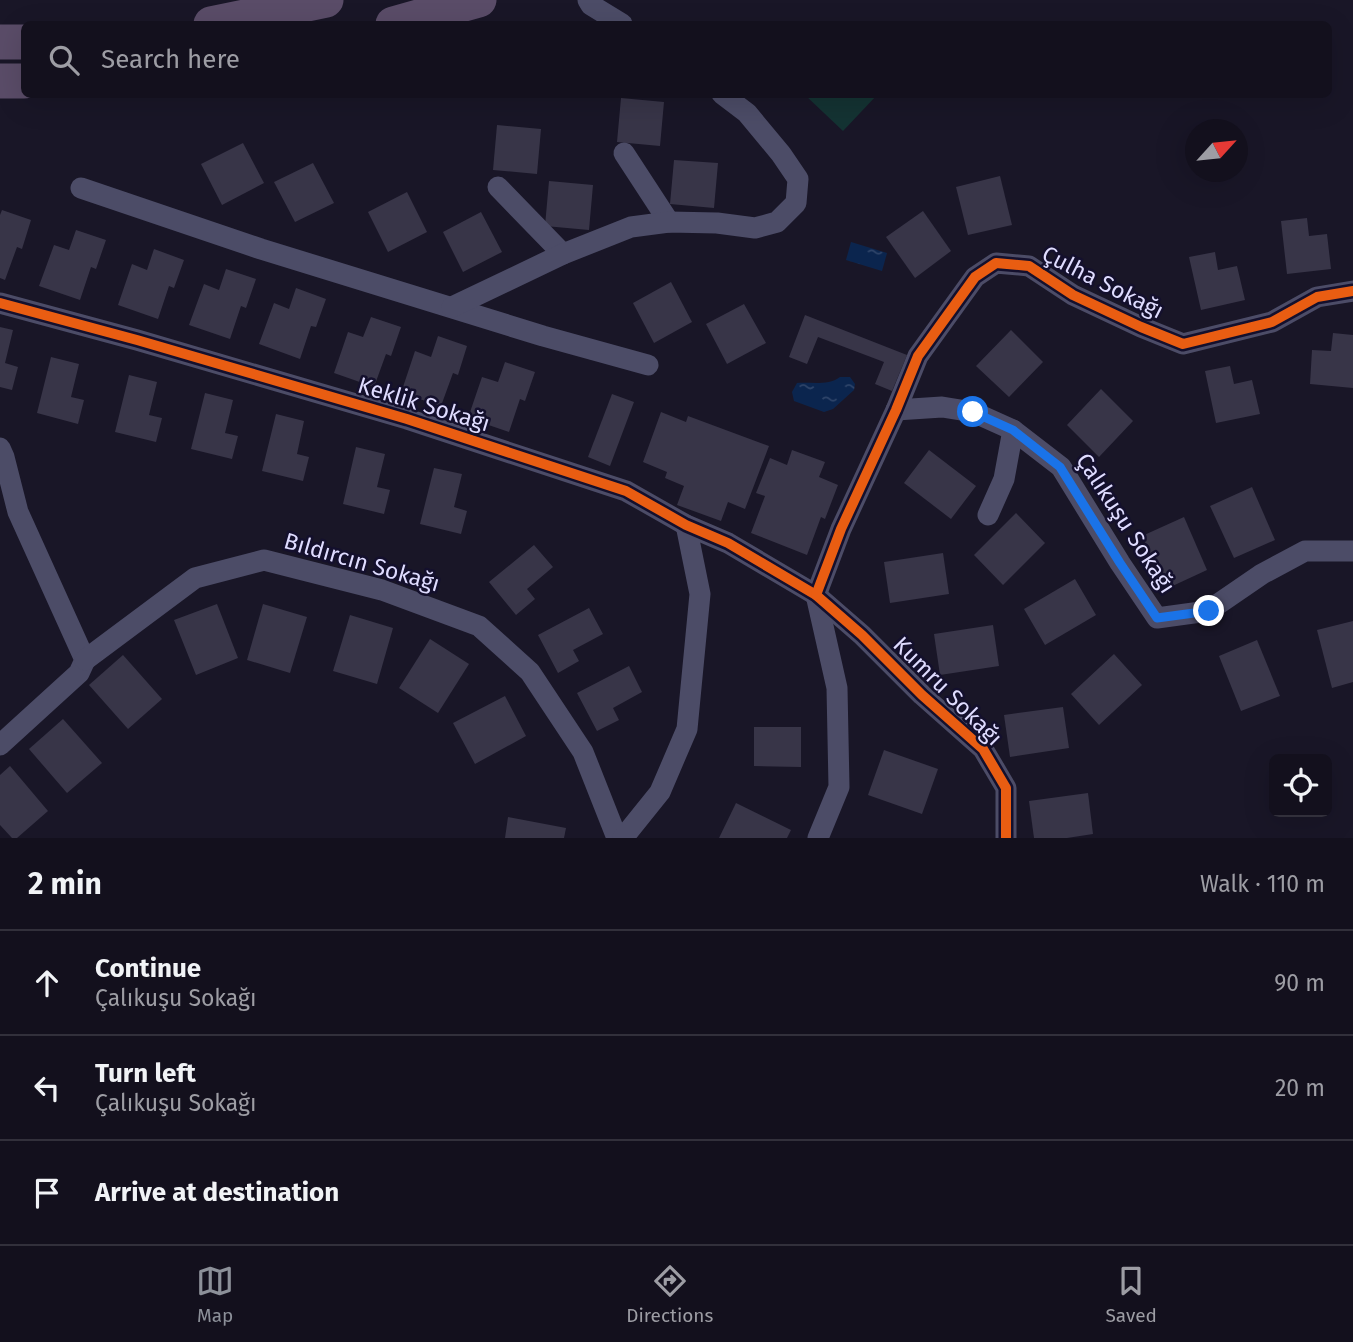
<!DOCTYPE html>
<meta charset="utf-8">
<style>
body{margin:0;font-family:"Fira Sans",sans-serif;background:#201e2a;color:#f1f3f6}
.controls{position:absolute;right:21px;bottom:21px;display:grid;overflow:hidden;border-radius:10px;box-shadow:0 7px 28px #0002}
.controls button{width:63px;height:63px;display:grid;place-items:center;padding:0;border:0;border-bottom:2px solid #32303b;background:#13101d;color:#f1f3f6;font:35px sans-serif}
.compass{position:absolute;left:1185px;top:119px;width:63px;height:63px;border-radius:50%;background:#13101d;box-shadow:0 7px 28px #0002;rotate:63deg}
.stop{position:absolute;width:21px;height:21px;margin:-16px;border:5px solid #1a73e8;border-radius:50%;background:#fff}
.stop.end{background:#1a73e8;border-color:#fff;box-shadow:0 2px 7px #0008}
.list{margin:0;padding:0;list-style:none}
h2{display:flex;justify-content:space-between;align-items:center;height:91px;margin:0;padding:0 28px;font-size:30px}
h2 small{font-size:23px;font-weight:400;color:#9d9da4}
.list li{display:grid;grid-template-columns:46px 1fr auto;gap:21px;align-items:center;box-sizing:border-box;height:105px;padding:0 28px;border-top:2px solid #32303b}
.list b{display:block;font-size:26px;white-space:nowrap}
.list p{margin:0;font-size:23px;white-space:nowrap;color:#9d9da4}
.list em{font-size:23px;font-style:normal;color:#9d9da4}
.icon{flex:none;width:38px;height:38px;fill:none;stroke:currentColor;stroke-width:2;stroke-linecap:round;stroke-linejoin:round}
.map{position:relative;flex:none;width:1353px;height:838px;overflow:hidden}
.search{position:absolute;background:#13101d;box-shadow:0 7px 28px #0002;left:21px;right:21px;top:21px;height:77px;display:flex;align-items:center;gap:18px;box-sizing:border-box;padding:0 24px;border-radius:10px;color:#9d9da4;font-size:26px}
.sheet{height:406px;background:#13101d}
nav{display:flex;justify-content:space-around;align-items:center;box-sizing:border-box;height:98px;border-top:2px solid #32303b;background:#13101d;font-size:19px;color:#9d9da4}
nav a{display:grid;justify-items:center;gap:4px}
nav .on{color:#8c9099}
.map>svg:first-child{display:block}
.pitch{fill:#143333}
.water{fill:url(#water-ripples)}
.building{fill:#383548}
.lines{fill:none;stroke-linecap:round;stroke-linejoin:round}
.minor{stroke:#4c4c67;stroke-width:21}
.trunk{stroke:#5a4c68;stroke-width:35}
.cycleway-casing{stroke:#14102d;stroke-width:15}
.cycleway{stroke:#e95d12;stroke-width:10}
.route{stroke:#1a73e8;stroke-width:9}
.labels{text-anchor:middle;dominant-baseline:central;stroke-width:5;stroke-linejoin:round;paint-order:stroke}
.street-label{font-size:23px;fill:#dfdcff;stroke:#14102d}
</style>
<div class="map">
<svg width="1353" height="838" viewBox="0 0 1353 838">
<defs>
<pattern id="water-ripples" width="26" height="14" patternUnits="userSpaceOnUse" patternTransform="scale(1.75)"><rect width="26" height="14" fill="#0b254e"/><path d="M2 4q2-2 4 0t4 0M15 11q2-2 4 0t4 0" fill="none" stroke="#2e4469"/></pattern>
</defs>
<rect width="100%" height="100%" fill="#191627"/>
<!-- pitch -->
<polygon class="pitch" points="805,95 877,95 843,131"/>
<!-- water -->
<g class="water">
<polygon points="851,242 887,253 882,271 846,260"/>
<path d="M840 377H850L855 384 854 390 833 409 824 412 794 401 792 392 797 383C812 382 828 386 840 377Z"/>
</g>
<!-- building -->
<g class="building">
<polygon points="621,98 664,102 660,146 617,142"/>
<polygon points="497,125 541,129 537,174 493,170"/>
<polygon points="243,143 264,183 222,205 201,164"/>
<polygon points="674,160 718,163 714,208 670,204"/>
<polygon points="313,163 334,203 295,222 274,182"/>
<polygon points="1000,176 1012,225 968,235 956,187"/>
<polygon points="549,181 593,185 589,230 545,226"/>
<polygon points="407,192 427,232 388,252 368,212"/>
<polygon points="2,210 31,220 22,249 17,247 5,280 0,278 0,215"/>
<polygon points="923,211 951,251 915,278 886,237"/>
<polygon points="481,212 502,252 463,272 443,232"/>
<polygon points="1307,218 1309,236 1327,234 1331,269 1287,274 1281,221"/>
<polygon points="76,230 106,240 96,269 91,267 80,300 39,286 54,245 69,250"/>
<polygon points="154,249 184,260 174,288 169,286 158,319 118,305 132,264 147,270"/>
<polygon points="1215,252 1218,270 1237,266 1245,300 1201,310 1189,257"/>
<polygon points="226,269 256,279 246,308 241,306 230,339 189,325 204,284 219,290"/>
<polygon points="671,282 692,322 654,343 633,303"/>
<polygon points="296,288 326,299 316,327 311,326 300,359 259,344 274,303 289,309"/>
<polygon points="744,304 766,343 727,364 706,324"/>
<polygon points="805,315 907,355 892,391 875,384 884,362 818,337 807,364 789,357"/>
<polygon points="371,317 401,327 391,356 386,354 374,387 334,373 348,332 363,337"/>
<polygon points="0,327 13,330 5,363 18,367 12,390 0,387"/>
<polygon points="1011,330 1043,362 1009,397 976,366"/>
<polygon points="1333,333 1353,335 1353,388 1310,384 1312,350 1331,351"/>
<polygon points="438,336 467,346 458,375 453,373 441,406 401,393 415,351 431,357"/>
<polygon points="51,357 79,364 71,397 84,400 78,424 37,413"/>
<polygon points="505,362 535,372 525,401 520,399 509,432 468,418 482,377 498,382"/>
<polygon points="1230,366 1234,384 1252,380 1260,414 1216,423 1205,371"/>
<polygon points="129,375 157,382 149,415 162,418 156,442 115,432"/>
<polygon points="1101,389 1133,421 1099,457 1067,425"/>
<polygon points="205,393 233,400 225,433 238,436 232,459 191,449"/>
<polygon points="612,394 634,402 610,466 588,457"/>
<polygon points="661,412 686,422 688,416 769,446 745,509 728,502 721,521 677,505 684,486 665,478 667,472 643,462"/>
<polygon points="276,414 304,421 297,454 309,457 303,481 262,471"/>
<polygon points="356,447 385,454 377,487 390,490 384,514 343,504"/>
<polygon points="792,450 825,462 819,477 838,485 825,519 821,517 807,555 751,533 765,496 756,493 770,458 787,465"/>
<polygon points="929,450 976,486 951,519 904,483"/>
<polygon points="434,468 462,474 454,507 467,511 461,534 420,524"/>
<polygon points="1252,487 1275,540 1234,558 1210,506"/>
<polygon points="1016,513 1045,543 1003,585 974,555"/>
<polygon points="1184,517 1207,570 1166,589 1142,536"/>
<polygon points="534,545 553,567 527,589 535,599 516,615 489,582"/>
<polygon points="943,553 949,594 890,603 884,562"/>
<polygon points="1075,579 1096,615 1045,645 1024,609"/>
<polygon points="217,604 238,658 196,675 174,620"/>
<polygon points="263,604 307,617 290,673 247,660"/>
<polygon points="589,608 603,634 573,650 579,661 558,673 538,635"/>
<polygon points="350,615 393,628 377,684 333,671"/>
<polygon points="1353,621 1353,682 1332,688 1317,630"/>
<polygon points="993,625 999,666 940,675 934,634"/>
<polygon points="430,639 469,664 438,713 399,688"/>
<polygon points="1257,640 1280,696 1241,711 1219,656"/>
<polygon points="1114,654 1142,685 1099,725 1071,694"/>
<polygon points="123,655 162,699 128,729 89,685"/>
<polygon points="629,666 642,692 613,708 619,720 597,731 577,693"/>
<polygon points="505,696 526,736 475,764 453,723"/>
<polygon points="1063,707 1069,748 1010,757 1004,715"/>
<polygon points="63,719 102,763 67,793 29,749"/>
<polygon points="754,727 801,727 801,767 754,766"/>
<polygon points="884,750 938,769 922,814 868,795"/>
<polygon points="10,766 48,811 17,838 12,838 0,825 0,775"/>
<polygon points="1088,793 1093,834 1067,838 1034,838 1029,801"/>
<polygon points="736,803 791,830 787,838 719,838"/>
<polygon points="508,817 566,828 564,838 505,838"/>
</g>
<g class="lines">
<!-- minor -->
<g class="minor">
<polyline points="588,0 591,5 622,24"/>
<polyline points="624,153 669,222"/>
<polyline points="498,187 563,254"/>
<polyline points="81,188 261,249 543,336 648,365"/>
<polyline points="0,303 137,340 407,419 626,491 686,525 728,543 816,595 862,635 922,695 983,749 1006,788 1006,838"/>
<polyline points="452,307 563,254 631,227 669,222 717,223 755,228 777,222 796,203 798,179 781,154 747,113 722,94"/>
<polyline points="896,410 942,407 973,412 1013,430 1061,467 1120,563 1157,618 1208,611 1262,574 1305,551 1353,551"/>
<polyline points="0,448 4,457 18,512 85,660 79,673 0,745"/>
<polyline points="988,515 1004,479 1013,430"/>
<polyline points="816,595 841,529 896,410 918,356 975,277 996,263 1029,266 1073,295 1141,327 1183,344 1272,322 1317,297 1353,291"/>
<polyline points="816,595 837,688 839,787 818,838"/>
<polyline points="85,660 195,578 264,560 382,590 479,626 530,672 583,752 617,838"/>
<polyline points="623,838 660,792 687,729 700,594 686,525"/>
</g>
<!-- trunk -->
<g class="trunk">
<polyline points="211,24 326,0"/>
<polyline points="393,24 479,0"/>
<polyline points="0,42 24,42"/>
<polyline points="0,81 24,81"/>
</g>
<!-- cycleway casing -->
<g class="cycleway-casing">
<g id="cycleway">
<polyline points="0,303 137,340 407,419 626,491 686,525 728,543 816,595 862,635 922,695 983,749 1006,788 1006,838"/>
<polyline points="816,595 841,529 896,410 918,356 975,277 996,263 1029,266 1073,295 1141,327 1183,344 1272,322 1317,297 1353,291"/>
</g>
</g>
<!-- cycleway -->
<use href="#cycleway" class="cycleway"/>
</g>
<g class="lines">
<!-- route -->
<polyline class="route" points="973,412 1013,430 1060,467 1120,563 1157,618 1209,611"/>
</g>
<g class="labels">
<!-- street labels -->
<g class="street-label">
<text transform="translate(1103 282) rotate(27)">Çulha Sokağı</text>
<text transform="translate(424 404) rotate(17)">Keklik Sokağı</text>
<text transform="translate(1126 523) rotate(57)">Çalıkuşu Sokağı</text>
<text transform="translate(362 562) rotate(16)">Bıldırcın Sokağı</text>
<text transform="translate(948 691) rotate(45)">Kumru Sokağı</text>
</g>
</g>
</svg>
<div class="controls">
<button><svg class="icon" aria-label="locate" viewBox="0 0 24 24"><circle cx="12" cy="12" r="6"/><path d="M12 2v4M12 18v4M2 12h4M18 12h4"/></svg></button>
</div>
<svg class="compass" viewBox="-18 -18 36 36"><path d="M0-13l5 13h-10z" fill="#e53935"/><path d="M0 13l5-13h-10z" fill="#9d9da4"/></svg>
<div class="stop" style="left:973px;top:412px"></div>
<div class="stop end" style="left:1209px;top:611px"></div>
<div class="search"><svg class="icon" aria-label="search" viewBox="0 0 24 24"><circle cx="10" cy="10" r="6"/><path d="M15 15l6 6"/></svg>Search here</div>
</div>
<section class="sheet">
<h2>2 min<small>Walk · 110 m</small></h2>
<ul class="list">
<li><svg class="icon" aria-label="ahead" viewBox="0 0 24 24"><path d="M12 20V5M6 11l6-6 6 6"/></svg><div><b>Continue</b><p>Çalıkuşu Sokağı</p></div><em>90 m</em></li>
<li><svg class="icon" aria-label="left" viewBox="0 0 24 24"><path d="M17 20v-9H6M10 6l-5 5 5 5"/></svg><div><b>Turn left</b><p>Çalıkuşu Sokağı</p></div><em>20 m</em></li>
<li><svg class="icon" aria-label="arrive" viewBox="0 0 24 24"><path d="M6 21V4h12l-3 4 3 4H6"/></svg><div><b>Arrive at destination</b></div></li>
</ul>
</section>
<nav>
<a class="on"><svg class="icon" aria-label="map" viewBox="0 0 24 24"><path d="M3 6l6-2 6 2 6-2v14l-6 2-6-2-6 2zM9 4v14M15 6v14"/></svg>Map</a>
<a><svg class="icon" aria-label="directions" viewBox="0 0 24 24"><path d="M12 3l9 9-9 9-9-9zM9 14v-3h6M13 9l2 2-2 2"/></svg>Directions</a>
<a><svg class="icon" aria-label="saved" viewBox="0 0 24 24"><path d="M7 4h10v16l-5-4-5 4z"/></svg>Saved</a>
</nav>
